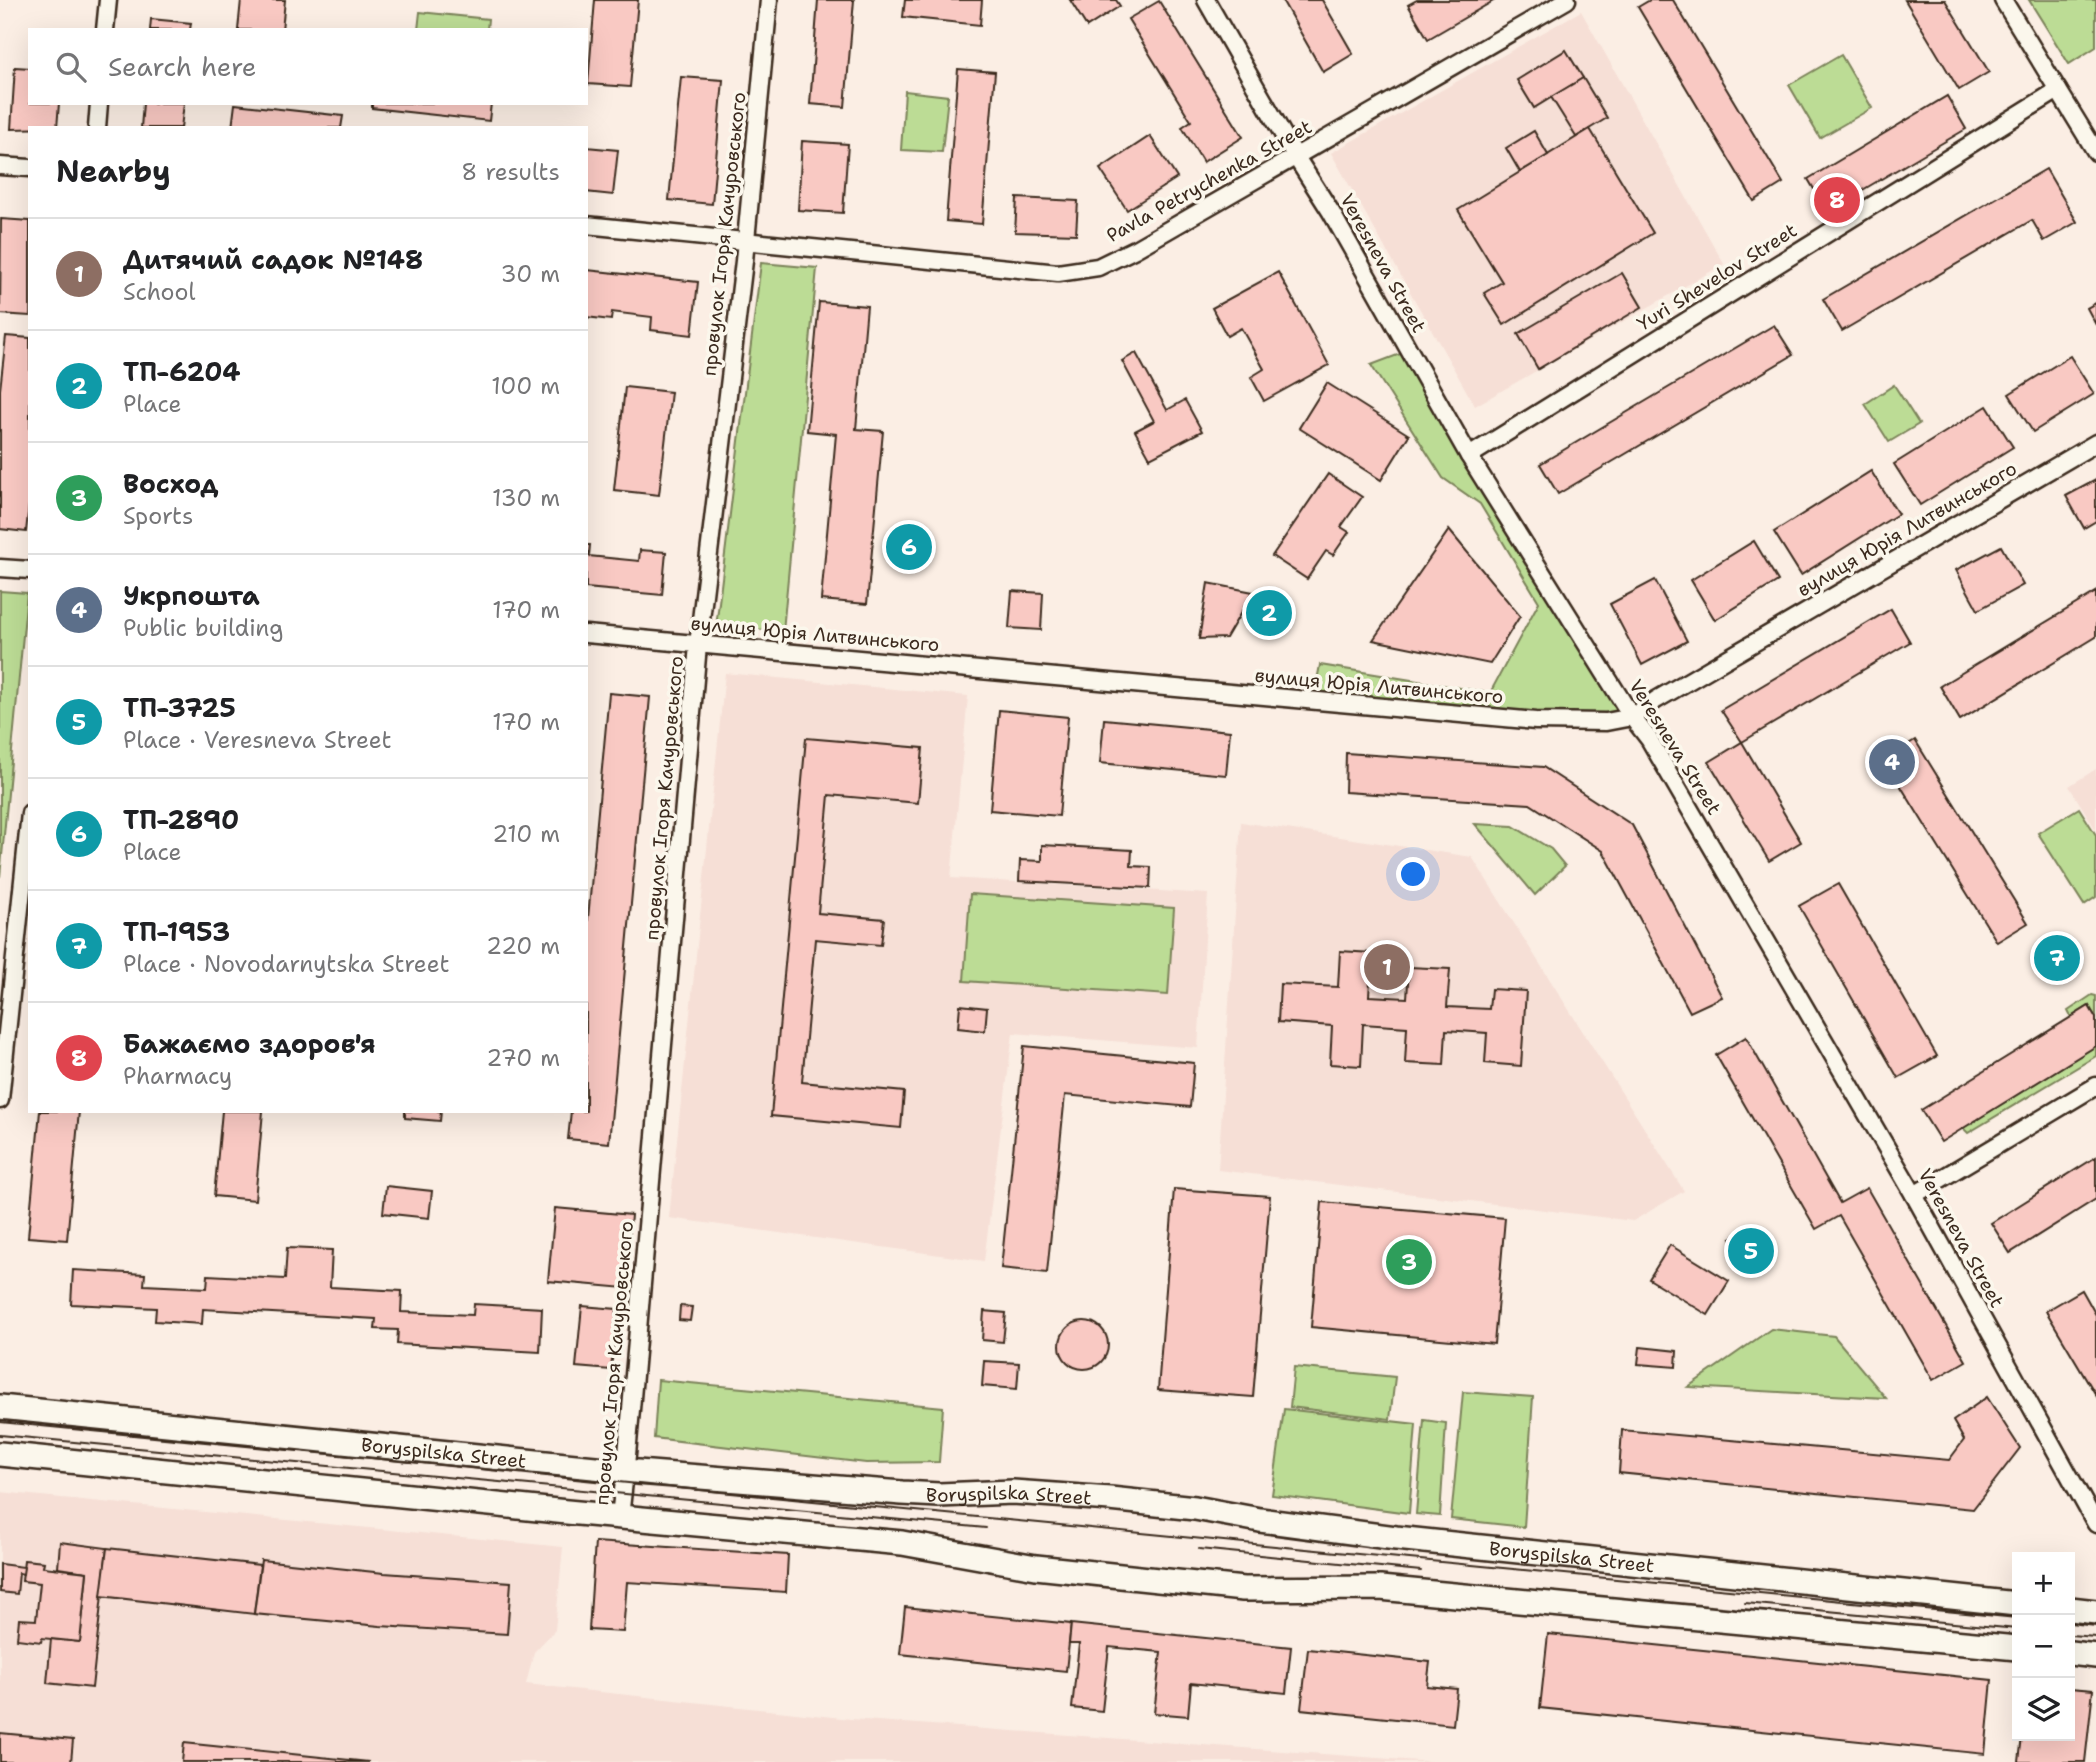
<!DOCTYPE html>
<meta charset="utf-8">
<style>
body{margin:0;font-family:"Shantell Sans",sans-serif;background:#f2f2f2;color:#202124}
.controls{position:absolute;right:21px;bottom:21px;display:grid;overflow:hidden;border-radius:0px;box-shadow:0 7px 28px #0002}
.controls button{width:63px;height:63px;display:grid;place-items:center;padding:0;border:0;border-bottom:2px solid #e0e0e0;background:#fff;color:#202124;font:35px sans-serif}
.you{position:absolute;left:1414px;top:875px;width:24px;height:24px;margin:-18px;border:5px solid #fff;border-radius:50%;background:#1a73e8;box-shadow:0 0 0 10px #1a73e833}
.badge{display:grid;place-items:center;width:46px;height:46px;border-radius:50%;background:#d1495b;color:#fff;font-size:23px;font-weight:700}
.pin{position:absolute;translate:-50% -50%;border:4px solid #fff;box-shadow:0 2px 7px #0006}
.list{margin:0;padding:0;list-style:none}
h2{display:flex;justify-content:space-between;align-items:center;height:91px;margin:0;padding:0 28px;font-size:30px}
h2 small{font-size:23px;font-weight:400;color:#757577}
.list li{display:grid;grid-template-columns:46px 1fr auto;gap:21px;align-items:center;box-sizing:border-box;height:112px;padding:0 28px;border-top:2px solid #e0e0e0}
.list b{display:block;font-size:26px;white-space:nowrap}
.list p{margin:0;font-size:23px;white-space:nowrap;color:#757577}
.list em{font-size:23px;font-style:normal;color:#757577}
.icon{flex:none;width:38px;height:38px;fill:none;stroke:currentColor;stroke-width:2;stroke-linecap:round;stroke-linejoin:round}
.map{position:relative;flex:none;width:2096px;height:1762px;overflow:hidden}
.search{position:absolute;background:#fff;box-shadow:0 7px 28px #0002;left:28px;top:28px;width:560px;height:77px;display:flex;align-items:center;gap:18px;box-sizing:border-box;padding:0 24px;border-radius:0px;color:#757577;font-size:26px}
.panel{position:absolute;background:#fff;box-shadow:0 7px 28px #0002;left:28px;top:126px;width:560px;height:987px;border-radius:0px}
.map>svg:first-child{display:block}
.built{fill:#f6dfd6}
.green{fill:#bcdc95;stroke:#7c835a;stroke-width:2}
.building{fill:#f9c9c3;stroke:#3b2a1e;stroke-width:2}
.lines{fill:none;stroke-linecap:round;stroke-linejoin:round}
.street-casing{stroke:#3b2a1e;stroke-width:21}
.secondary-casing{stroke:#3b2a1e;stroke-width:28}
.street{stroke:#fbf7ec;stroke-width:16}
.secondary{stroke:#fbf7ec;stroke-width:23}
.tram{stroke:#3b2a1e;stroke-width:2}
.labels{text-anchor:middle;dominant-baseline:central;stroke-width:7;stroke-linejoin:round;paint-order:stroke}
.street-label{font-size:19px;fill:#3b2a1e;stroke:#fbf7ec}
</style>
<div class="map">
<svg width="2096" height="1762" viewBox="0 0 2096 1762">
<rect width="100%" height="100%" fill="#fbeee4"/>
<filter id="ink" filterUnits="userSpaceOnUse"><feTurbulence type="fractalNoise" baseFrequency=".0143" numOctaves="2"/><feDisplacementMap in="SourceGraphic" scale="14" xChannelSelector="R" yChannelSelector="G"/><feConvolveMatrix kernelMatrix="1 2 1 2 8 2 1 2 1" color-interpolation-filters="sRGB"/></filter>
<g filter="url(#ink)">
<!-- built -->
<g class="built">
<polygon points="1581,11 1724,264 1475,406 1331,153"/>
<polygon points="725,673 968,696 951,878 1208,894 1198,1048 1013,1033 984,1261 669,1218"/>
<polygon points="2096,769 2096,830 2069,786"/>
<polygon points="1241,822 1472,857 1684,1191 1633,1221 1218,1170"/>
<polygon points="0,1492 563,1547 555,1630 534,1652 526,1684 851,1719 1432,1762 0,1762"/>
</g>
<!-- green -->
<g class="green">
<polygon points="2029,0 2096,0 2096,47 2069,64"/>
<polygon points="420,12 488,19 487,30 418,30"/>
<polygon points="1841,55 1872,108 1820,138 1789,85"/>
<polygon points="905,91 948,96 942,152 901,150"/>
<polygon points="761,263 817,268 783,631 716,627"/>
<polygon points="1408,351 1632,717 1536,721 1313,701 1320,665 1490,693 1539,602 1480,504 1443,478 1371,365"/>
<polygon points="1894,385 1919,424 1889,442 1865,404"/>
<polygon points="0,591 27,593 0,877"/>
<polygon points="2079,808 2096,835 2096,897 2084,905 2038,833"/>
<polygon points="1475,824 1513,826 1551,849 1565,866 1535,895"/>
<polygon points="970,894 1174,908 1168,995 964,981"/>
<polygon points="2092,995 2096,996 2096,1018 2089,1006 2071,1017 2068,1011"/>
<polygon points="2096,1046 2096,1056 1968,1133 1963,1128"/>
<polygon points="1771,1329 1834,1336 1886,1398 1688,1387"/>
<polygon points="1294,1367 1395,1377 1390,1419 1290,1407"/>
<polygon points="658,1380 943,1407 939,1462 866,1463 654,1438"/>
<polygon points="1463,1392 1533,1397 1524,1527 1451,1519"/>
<polygon points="1284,1409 1416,1424 1409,1513 1272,1495"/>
<polygon points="1424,1420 1446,1423 1440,1516 1416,1514"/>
</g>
<!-- building -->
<g class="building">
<polygon points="241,0 285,0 282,30 238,30"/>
<polygon points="595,0 638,0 630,87 588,84"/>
<polygon points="818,0 854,0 845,107 810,104"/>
<polygon points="905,0 982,0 980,25 903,17"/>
<polygon points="1070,0 1116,0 1120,6 1087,27"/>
<polygon points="1282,0 1322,0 1353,54 1323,72"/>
<polygon points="1417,0 1495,0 1428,39 1408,5"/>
<polygon points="1650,0 1673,0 1783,183 1754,201 1638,7"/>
<polygon points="1905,0 1945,0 1989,72 1959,90"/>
<polygon points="1159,1 1243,137 1203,162 1182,127 1191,121 1128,19"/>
<polygon points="151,19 191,23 190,30 150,30"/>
<polygon points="1566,50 1583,78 1534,108 1517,80"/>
<polygon points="15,67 30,68 30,103 59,103 57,128 11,129"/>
<polygon points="958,69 995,72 982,224 946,221"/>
<polygon points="681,77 723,80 712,204 669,200"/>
<polygon points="1583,78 1607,118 1576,137 1551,97"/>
<polygon points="1947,96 1966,129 1827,211 1808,179"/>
<polygon points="143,103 184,103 181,128 141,128"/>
<polygon points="372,103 491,103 489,121 372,108"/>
<polygon points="235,104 343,116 341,128 232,128"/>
<polygon points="1590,129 1653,233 1504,325 1484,293 1502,282 1458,210"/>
<polygon points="1534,131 1548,155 1520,172 1506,148"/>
<polygon points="1150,136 1177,178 1127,210 1100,169"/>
<polygon points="802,141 848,144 843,213 798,210"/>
<polygon points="586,147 618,150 613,195 586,192"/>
<polygon points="2046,169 2077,222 2044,241 2032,220 1842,331 1823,299"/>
<polygon points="1017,198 1078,201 1076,234 1015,232"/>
<polygon points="1,219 30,221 30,316 0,314"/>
<polygon points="587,270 698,282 692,335 651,330 652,317 612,312 611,320 586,317"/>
<polygon points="1278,272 1329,365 1264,401 1251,377 1264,369 1241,328 1227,336 1212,308"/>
<polygon points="1622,273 1642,307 1538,369 1518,334"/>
<polygon points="819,302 867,306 856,429 883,431 867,604 821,600 836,434 807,431"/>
<polygon points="2096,303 2096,325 2087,308"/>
<polygon points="1774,325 1793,355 1558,494 1540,464"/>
<polygon points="6,336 30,338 30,495 26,532 0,529 0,390"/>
<polygon points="1136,353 1167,410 1185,400 1202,431 1150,458 1135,431 1154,421 1122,361"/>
<polygon points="2070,356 2094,394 2033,432 2009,394"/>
<polygon points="1327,383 1409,435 1381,480 1299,428"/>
<polygon points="625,387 671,392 659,495 614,490"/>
<polygon points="1987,406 2013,447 1920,505 1894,464"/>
<polygon points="1871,471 1898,514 1801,575 1774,532"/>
<polygon points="1328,474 1362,497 1341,527 1349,532 1333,555 1326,551 1307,579 1272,556"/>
<polygon points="2096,480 2096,521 2084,528 2066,496"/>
<polygon points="1449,530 1520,616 1490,664 1373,640"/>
<polygon points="901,532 920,534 917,563 899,561"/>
<polygon points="1754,541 1778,581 1715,620 1691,580"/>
<polygon points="586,545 590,545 589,556 639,561 640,550 666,552 662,595 586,588"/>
<polygon points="2001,546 2023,585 1978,610 1956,570"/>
<polygon points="1655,580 1687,641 1642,665 1610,604"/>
<polygon points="1208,583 1253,592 1226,638 1199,639"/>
<polygon points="1012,591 1043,593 1041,630 1009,628"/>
<polygon points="2096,592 2096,637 1960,720 1940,686"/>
<polygon points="1269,595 1285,606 1268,630 1252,619"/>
<polygon points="1891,609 1910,642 1742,742 1721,710"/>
<polygon points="609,693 650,697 609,1143 568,1139 571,1111 586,1111 586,940"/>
<polygon points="999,710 1068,717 1059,816 990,810"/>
<polygon points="1104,719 1230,731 1226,775 1100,763"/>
<polygon points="806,738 923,748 918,803 829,795 818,913 884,919 881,945 815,939 802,1082 904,1092 901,1128 771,1116"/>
<polygon points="1915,740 2028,923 1997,942 1884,759"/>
<polygon points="1742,742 1801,842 1769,861 1709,762"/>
<polygon points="1346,753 1543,767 1632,825 1722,997 1690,1012 1603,851 1530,804 1345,792"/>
<polygon points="1042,845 1132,850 1131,866 1151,867 1150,888 1019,881 1020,860 1042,861"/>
<polygon points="1838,884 1937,1056 1898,1078 1799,906"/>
<polygon points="2064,945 2072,959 2050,972 2042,957"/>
<polygon points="1340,951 1372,953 1369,996 1407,998 1409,967 1450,969 1447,1007 1489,1009 1491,989 1526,991 1521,1066 1485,1063 1487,1033 1446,1030 1444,1065 1405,1063 1407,1027 1363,1024 1361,1066 1330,1064 1332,1026 1278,1022 1280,984 1338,987"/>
<polygon points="960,1005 987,1008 985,1031 958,1028"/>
<polygon points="2089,1006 2096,1018 2096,1046 1941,1142 1921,1110"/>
<polygon points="1746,1037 1840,1203 1867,1188 1966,1361 1933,1380 1839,1216 1816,1229 1716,1055"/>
<polygon points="1024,1046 1194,1063 1190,1107 1065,1095 1047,1273 1001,1268"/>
<polygon points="40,1111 79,1111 67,1240 28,1237"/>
<polygon points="222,1111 263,1111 255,1200 214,1196"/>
<polygon points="405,1111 441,1111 440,1121 405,1118"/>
<polygon points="2096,1157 2096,1199 2010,1253 1991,1223"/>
<polygon points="386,1186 432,1191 429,1218 383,1213"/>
<polygon points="1174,1189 1270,1196 1253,1397 1158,1390"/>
<polygon points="1322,1202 1505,1218 1494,1344 1311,1327"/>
<polygon points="555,1208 631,1215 625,1288 548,1281"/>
<polygon points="1750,1228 1770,1264 1751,1274 1731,1238"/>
<polygon points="1670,1245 1729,1281 1708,1315 1649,1279"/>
<polygon points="287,1248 332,1250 330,1287 402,1291 401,1312 473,1315 474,1304 542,1308 540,1352 397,1344 398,1330 375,1329 376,1319 203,1309 202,1324 155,1321 156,1308 71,1304 73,1270 145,1274 144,1285 207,1288 208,1275 285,1279"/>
<polygon points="2082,1290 2096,1315 2096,1395 2046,1311"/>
<polygon points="582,1306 617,1309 611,1370 576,1367"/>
<polygon points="680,1306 692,1307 690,1321 679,1320"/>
<polygon points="984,1311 1006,1313 1003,1342 982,1340"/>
<circle cx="1084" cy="1345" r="24"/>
<polygon points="1640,1347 1677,1351 1676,1367 1638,1364"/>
<polygon points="984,1361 1019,1363 1017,1389 982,1386"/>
<polygon points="1987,1397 2020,1448 1973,1509 1619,1473 1622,1430 1949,1460 1964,1440 1953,1421"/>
<polygon points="60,1542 107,1548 92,1688 47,1683 51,1639 80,1642 87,1572 58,1568"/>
<polygon points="595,1542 788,1555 786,1592 627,1582 623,1632 589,1630"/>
<polygon points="107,1548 260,1565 254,1614 101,1596"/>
<polygon points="24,1560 44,1562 43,1567 87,1572 80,1642 42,1638 41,1642 17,1639 19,1619 36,1620 40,1583 22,1581"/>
<polygon points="261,1560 384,1573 511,1582 507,1634 380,1626 254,1614"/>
<polygon points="0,1564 24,1567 23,1574 19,1573 17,1594 0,1592"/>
<polygon points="905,1607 1071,1624 1066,1671 900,1654"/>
<polygon points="1071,1624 1291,1647 1286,1693 1191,1683 1188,1716 1154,1713 1161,1652 1109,1647 1102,1711 1072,1708 1079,1644 1069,1644"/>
<polygon points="1548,1634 1992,1680 1985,1754 1540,1708"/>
<polygon points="1308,1649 1430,1662 1427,1686 1457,1689 1453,1725 1301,1709"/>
<polygon points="2070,1688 2093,1690 2085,1762 2019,1762 2022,1736 2070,1736"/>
<polygon points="0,1733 73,1740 71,1762 0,1762"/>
<polygon points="184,1743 369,1762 182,1762"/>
</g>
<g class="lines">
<!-- street casing -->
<g class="street-casing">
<g id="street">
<polyline points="1206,0 1296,157 1331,212 1469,456 1632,717 1649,739 1914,1195 2096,1524"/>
<polyline points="2003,0 2096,152"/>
<polyline points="105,30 108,0"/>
<polyline points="97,128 99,103"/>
<polyline points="0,166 30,168"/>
<polyline points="586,225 1058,273 1098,267 1135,249 1567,0"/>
<polyline points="1469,456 2058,90"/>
<polyline points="0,568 30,570"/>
<polyline points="586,634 1536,721 1606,722 1632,717 1656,700 2096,443"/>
<polyline points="0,1100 30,813"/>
<polyline points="1914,1195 2096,1086"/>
<polyline points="620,1517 627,1455 698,645 744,261 769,0"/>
</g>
</g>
<!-- secondary casing -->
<g class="secondary-casing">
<g id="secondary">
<path id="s1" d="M0 1407 625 1471 902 1493 939 1495 1013 1492 1110 1499 1195 1508 1260 1520 1396 1538 2017 1604"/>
<polyline points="0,1454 567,1512 902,1543 1036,1567 1243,1589 1380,1588 2017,1648"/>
<polyline points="2070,1609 2096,1612"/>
<polyline points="2070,1653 2096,1656"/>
</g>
</g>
<!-- street -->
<use href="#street" class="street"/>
<!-- secondary -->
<use href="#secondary" class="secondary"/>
<!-- tram -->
<g class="tram">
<polyline points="0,1422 2017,1618"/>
<polyline points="0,1435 986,1528"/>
<polyline points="1199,1549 1421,1571"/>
<polyline points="1745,1603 2017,1629"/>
<polyline points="2070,1623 2096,1626"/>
<polyline points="2070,1635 2096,1637"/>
</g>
</g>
</g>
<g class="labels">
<!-- street labels -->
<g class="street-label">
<text transform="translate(1209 181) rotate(-29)">Pavla Petrychenka Street</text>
<text transform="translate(724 234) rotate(-84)">провулок Ігоря Качуровського</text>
<text transform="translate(1383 263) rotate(61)">Veresneva Street</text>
<text transform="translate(1717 277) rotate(-32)">Yuri Shevelov Street</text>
<text transform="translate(1907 529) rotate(-30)">вулиця Юрія Литвинського</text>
<text transform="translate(815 634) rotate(5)">вулиця Юрія Литвинського</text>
<text transform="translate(1379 686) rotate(5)">вулиця Юрія Литвинського</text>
<text transform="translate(1675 747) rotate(58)">Veresneva Street</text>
<text transform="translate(664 798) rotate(-85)">провулок Ігоря Качуровського</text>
<text transform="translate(1961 1238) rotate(61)">Veresneva Street</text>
<text transform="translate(614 1363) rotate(-85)">провулок Ігоря Качуровського</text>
<text stroke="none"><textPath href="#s1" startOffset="446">Boryspilska Street</textPath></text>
<text stroke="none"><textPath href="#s1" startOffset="1013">Boryspilska Street</textPath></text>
<text stroke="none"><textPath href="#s1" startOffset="1580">Boryspilska Street</textPath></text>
</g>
</g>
</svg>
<div class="controls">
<button>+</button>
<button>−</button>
<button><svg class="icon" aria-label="layers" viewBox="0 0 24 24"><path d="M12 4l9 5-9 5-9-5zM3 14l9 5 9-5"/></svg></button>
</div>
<div class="you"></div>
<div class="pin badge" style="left:1387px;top:967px;background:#8d6e63">1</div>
<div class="pin badge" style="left:1269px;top:613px;background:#0f9aa8">2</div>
<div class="pin badge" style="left:1409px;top:1262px;background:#2e9e5b">3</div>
<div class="pin badge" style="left:1892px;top:762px;background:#5c6f8a">4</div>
<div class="pin badge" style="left:1751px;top:1251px;background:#0f9aa8">5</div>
<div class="pin badge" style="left:909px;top:547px;background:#0f9aa8">6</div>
<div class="pin badge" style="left:2057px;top:958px;background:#0f9aa8">7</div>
<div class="pin badge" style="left:1837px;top:200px;background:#e0444e">8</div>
<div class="search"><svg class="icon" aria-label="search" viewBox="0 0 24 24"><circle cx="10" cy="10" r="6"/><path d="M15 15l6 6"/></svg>Search here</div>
<section class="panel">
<h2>Nearby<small>8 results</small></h2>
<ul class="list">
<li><span class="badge" style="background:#8d6e63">1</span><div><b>Дитячий садок №148</b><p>School</p></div><em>30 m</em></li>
<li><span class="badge" style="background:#0f9aa8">2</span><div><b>ТП-6204</b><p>Place</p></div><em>100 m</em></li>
<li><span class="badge" style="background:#2e9e5b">3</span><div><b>Восход</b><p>Sports</p></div><em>130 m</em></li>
<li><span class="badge" style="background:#5c6f8a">4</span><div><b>Укрпошта</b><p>Public building</p></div><em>170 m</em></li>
<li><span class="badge" style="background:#0f9aa8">5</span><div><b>ТП-3725</b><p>Place · Veresneva Street</p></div><em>170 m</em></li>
<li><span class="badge" style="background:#0f9aa8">6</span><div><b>ТП-2890</b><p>Place</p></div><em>210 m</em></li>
<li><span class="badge" style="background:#0f9aa8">7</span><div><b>ТП-1953</b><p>Place · Novodarnytska Street</p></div><em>220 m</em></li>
<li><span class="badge" style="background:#e0444e">8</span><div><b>Бажаємо здоров'я</b><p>Pharmacy</p></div><em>270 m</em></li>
</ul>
</section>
</div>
